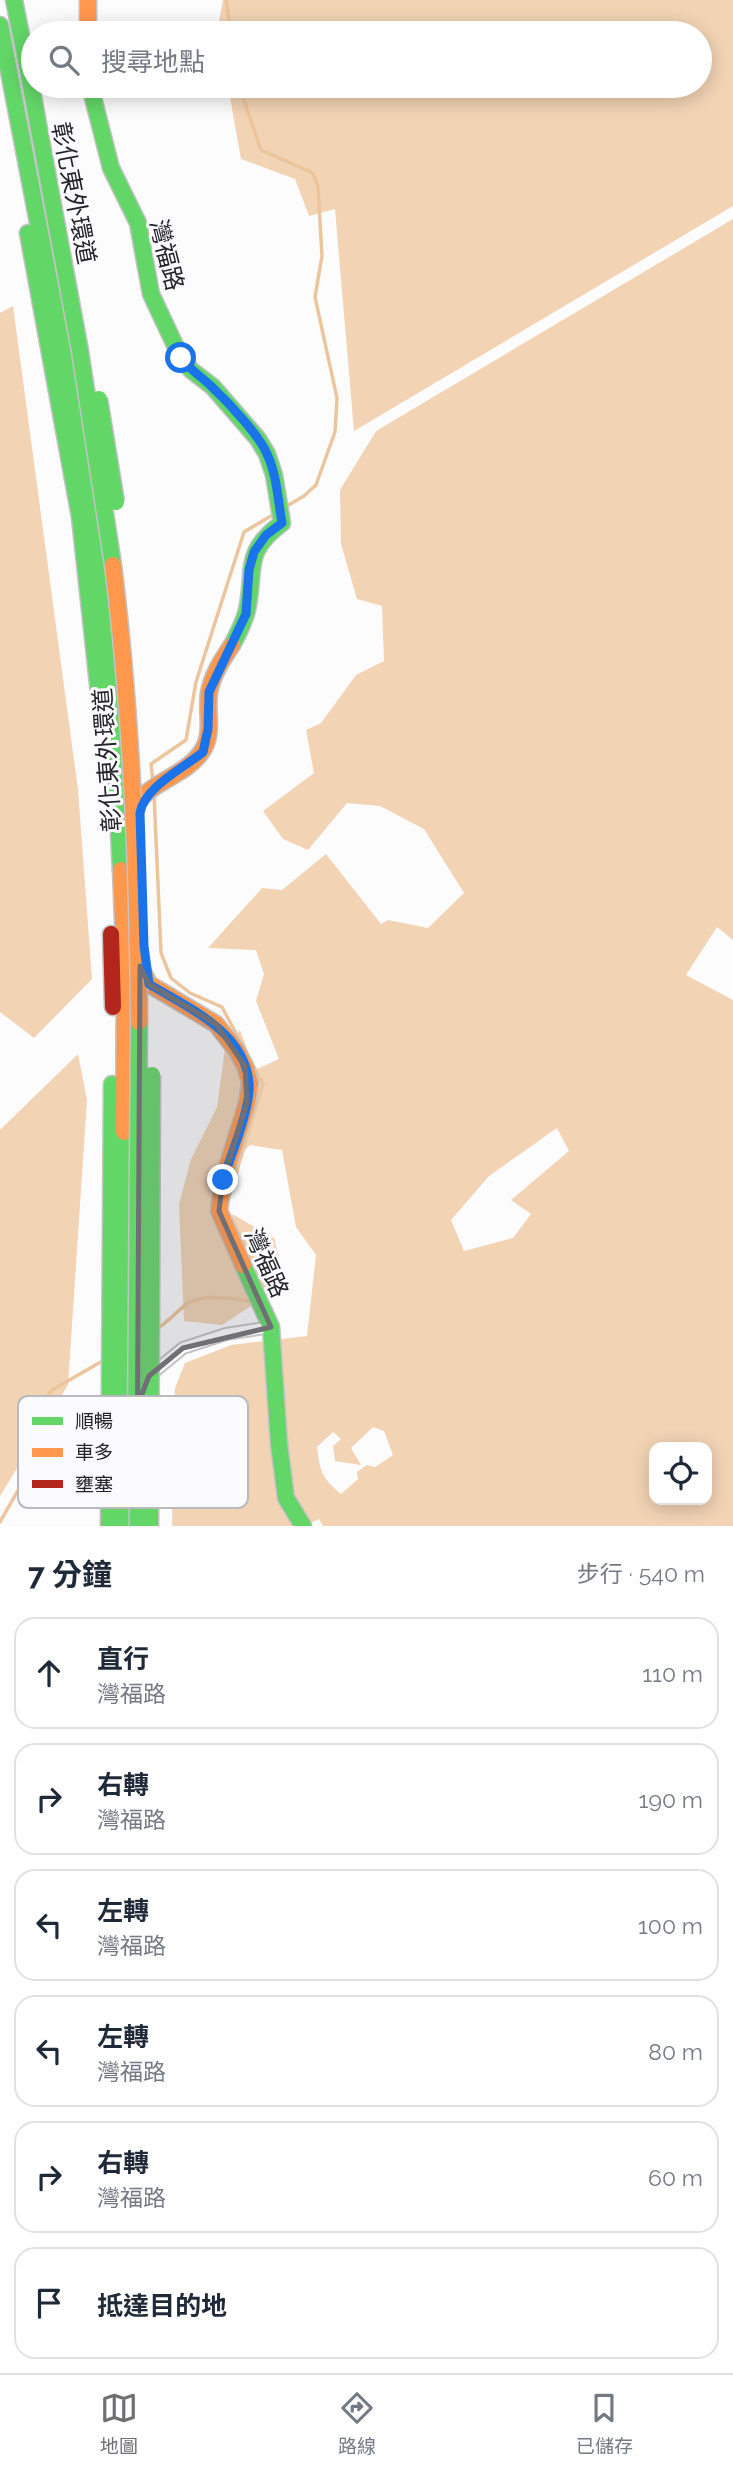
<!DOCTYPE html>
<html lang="zh-TW">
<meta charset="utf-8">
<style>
body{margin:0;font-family:Raleway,"Noto Sans TC",sans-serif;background:#f6f6f7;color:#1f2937}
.controls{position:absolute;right:21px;bottom:21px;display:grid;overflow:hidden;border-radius:14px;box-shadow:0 4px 18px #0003}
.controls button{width:63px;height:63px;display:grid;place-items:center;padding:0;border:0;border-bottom:2px solid #e0e1e3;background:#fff;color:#1f2937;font:35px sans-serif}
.stop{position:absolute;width:21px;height:21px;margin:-16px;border:5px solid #1a73e8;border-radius:50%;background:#fff}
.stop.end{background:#1a73e8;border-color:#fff;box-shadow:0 2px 7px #0008}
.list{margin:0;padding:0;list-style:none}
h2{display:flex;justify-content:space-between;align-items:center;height:91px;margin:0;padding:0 28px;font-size:30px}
h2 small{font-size:23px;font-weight:400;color:#747a83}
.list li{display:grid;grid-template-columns:46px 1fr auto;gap:21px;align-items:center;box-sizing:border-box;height:112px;margin:0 14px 14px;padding:0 14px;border:2px solid #e0e1e3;border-radius:21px}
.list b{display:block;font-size:26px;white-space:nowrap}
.list p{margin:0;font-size:23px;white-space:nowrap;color:#747a83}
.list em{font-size:23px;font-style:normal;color:#747a83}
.icon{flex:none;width:38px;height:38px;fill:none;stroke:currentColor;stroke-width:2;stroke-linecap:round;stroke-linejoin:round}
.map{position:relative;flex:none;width:733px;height:1526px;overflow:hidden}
.search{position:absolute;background:#fff;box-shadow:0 4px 18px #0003;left:21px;right:21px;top:21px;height:77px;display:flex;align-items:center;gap:18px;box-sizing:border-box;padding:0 24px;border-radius:38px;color:#747a83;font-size:26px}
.sheet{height:847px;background:#fff}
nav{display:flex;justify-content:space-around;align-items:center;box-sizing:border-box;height:98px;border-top:2px solid #e0e1e3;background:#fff;font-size:19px;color:#747a83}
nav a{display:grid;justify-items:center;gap:4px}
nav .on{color:#706f73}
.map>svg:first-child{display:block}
.forest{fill:#f2d3b4;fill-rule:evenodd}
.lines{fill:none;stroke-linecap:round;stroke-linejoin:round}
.stream{stroke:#ecc59d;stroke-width:3.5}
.street-casing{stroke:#c3c2c5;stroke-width:14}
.fast-casing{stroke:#c3c2c5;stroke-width:19}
.slow-casing{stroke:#c3c2c5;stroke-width:19}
.jam-casing{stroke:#c3c2c5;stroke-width:19}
.street{stroke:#fff;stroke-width:10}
.fast{stroke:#63d668;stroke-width:16}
.slow{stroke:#ff974d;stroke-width:16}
.jam{stroke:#b3261e;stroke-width:16}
.fast-bridge-casing{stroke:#c3c2c5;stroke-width:19;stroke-linecap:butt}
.slow-bridge-casing{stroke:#c3c2c5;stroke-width:19;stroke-linecap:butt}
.fast-bridge{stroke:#63d668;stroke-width:16}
.slow-bridge{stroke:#ff974d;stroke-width:16}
.route{stroke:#1a73e8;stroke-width:9}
.marked{fill:#706f73;fill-opacity:0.2;stroke:#706f73;stroke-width:5;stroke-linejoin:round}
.labels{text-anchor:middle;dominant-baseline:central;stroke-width:6;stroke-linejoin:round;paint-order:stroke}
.street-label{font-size:24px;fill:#242329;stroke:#fbfbfe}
.key{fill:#fbfbfe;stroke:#bababe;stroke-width:2}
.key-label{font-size:19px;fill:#242329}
</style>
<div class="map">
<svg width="733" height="1526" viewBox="0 0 733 1526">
<rect width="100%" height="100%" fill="#fcfcfd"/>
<!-- forest -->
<g class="forest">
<polygon points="223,0 733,0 733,206 354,431 335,209 309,216 295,179 241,159 228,86 700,86 700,33 219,33 218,26"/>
<path d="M733 219V940L717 927 686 975 733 1000V1526H323L319 1519 305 1526H172L175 1388 185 1363 231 1345 307 1336 316 1255 296 1227 282 1150 250 1145 216 1179 213 1215H234L274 1238 279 1257 254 1304 222 1325 184 1321 179 1204 191 1159 217 1107 225 1048 240 1030 255 1070 279 1059 256 1001 264 974 256 950 208 948 262 888 282 890 326 854 381 924 388 920 428 928 464 893 424 829 380 806 347 803 308 850 283 839 263 811 314 773 306 730 321 723 356 675 384 661 382 606 357 599 341 544 340 490 376 431ZM557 1128 569 1151 511 1200 531 1214 513 1238 464 1251 451 1220 489 1176ZM373 1427 384 1431 393 1455 375 1467 367 1465 357 1472 358 1479 341 1494C322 1478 320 1472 317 1447L333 1432 341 1439 333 1446 335 1461 361 1465 351 1448ZM654 1447H707V1500H654Z"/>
<polygon points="13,306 78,790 92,979 34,1038 0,1012 0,313"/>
<polygon points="78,1054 87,1100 68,1385 0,1496 0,1130"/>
</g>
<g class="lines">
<!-- stream -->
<g class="stream">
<polyline points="226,0 231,33"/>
<polyline points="239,86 261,150 313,173 318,187 322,256 315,297 337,398 335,432 316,485 304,496 285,507"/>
<polyline points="153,782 151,764 186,740 196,682 244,532 276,513"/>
<polyline points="154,793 161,953 171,978 190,993 222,1007 263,1084 228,1200"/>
<polyline points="227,1210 263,1282 265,1290 261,1293"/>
<path d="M158 1328C169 1321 177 1311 188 1303 203 1294 232 1298 249 1301L254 1297"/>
<polyline points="0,1522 41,1450 44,1401 52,1390 106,1359"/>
</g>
<!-- street casing -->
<g class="street-casing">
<polyline id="street" points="150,1375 183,1348 226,1334 271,1327"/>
</g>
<!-- fast casing -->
<g class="fast-casing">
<g id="fast">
<polyline points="14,0 29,75"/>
<polyline points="0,25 84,462 110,666 121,870"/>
<path d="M90 86 111 168 138 223 151 294 181 358 191 370 213 387 258 439 267 454 274 475 282 523C242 553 256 568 247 610 244 622 238 634 232 645"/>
<polyline points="28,233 80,517 102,721"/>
<polyline points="243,1265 271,1327 279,1444 286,1498 303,1526"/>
<polyline points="109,1526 112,1084"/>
<polyline points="122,1526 124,1132"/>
</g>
</g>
<!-- slow casing -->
<g class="slow-casing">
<g id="slow">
<polyline points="88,0 88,33"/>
<path d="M131 814C144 781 184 779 202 751 214 734 206 712 209 693 212 675 222 660 232 645"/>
<polyline points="121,870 125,968 124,1132"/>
<polyline points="139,964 149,984 216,1024 237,1051 245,1066 250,1083 247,1103 223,1180 219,1211 243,1265"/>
</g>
</g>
<!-- jam casing -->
<g class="jam-casing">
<polyline id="jam" points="111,934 113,1007"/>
</g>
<!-- street -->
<use href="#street" class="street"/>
<!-- fast -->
<use href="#fast" class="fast"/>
<!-- slow -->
<use href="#slow" class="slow"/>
<!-- jam -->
<use href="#jam" class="jam"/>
<!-- fast-bridge casing -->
<g class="fast-bridge-casing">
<g id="fast-bridge">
<polyline points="29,75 80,351 113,565"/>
<polyline points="99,399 116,502"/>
<polyline points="138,1526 136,1435 139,1022"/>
<polyline points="150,1526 152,1075"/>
</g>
</g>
<!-- slow-bridge casing -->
<g class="slow-bridge-casing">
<path id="slow-bridge" d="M113 565C132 717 138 869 139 1022"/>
</g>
<!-- fast-bridge -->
<use href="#fast-bridge" class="fast-bridge"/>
<!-- slow-bridge -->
<use href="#slow-bridge" class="slow-bridge"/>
</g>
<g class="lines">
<!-- route -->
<path class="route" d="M181 358C190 370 202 377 212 387 228 402 259 435 267 454 277 475 278 501 282 523L266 535 254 552 249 570 246 614 209 692 208 729 203 752C184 768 144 787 140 813L144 946 149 984C187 1007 244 1031 249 1082 252 1105 231 1155 223 1180"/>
</g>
<!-- marked area -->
<path class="marked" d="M140 966 149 984 216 1024 245 1066 247 1103 223 1180 219 1211 271 1327 183 1348 149 1376 140 1399 137 1497Z"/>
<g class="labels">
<!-- street labels -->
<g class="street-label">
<text transform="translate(74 193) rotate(79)">彰化東外環道</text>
<text transform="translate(167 255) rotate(76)">灣福路</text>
<text transform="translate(107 760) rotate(-94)">彰化東外環道</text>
<text transform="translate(267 1263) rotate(66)">灣福路</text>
</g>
</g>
<!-- legend -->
<rect x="18" y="1396" width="230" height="112" rx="10" class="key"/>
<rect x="32" y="1417" width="31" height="8" fill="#63d668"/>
<rect x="32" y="1448" width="31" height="9" fill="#ff974d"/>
<rect x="32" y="1480" width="31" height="8" fill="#b3261e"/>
<g class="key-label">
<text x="75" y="1428">順暢</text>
<text x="75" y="1459">車多</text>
<text x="75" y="1491">壅塞</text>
</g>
</svg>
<div class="controls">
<button><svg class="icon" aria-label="locate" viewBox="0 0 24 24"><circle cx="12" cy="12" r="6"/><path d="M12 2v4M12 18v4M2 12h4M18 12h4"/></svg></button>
</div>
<div class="stop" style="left:181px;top:358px"></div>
<div class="stop end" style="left:223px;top:1180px"></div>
<div class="search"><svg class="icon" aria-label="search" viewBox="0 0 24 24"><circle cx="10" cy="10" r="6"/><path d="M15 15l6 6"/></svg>搜尋地點</div>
</div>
<section class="sheet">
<h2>7 分鐘<small>步行 · 540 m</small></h2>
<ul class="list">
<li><svg class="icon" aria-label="ahead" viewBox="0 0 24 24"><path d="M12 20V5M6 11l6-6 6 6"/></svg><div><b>直行</b><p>灣福路</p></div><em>110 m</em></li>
<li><svg class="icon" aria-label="right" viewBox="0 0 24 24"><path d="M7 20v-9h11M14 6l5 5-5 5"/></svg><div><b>右轉</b><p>灣福路</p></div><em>190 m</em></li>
<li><svg class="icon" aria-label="left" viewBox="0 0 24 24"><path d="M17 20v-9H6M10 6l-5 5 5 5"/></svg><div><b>左轉</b><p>灣福路</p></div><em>100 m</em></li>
<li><svg class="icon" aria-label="left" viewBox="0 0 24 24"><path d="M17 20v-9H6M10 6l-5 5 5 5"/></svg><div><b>左轉</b><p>灣福路</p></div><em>80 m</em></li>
<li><svg class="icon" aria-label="right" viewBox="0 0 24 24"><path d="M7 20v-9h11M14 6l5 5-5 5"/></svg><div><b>右轉</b><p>灣福路</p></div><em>60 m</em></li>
<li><svg class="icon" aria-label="arrive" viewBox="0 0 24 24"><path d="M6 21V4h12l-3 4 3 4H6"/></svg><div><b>抵達目的地</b></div></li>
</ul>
</section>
<nav>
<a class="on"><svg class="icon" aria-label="map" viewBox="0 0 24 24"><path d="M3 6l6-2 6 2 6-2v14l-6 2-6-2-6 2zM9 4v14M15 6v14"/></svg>地圖</a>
<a><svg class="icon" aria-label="directions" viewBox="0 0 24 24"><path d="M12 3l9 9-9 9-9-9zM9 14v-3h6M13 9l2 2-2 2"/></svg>路線</a>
<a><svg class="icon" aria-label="saved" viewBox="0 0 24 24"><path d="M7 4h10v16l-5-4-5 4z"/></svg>已儲存</a>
</nav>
